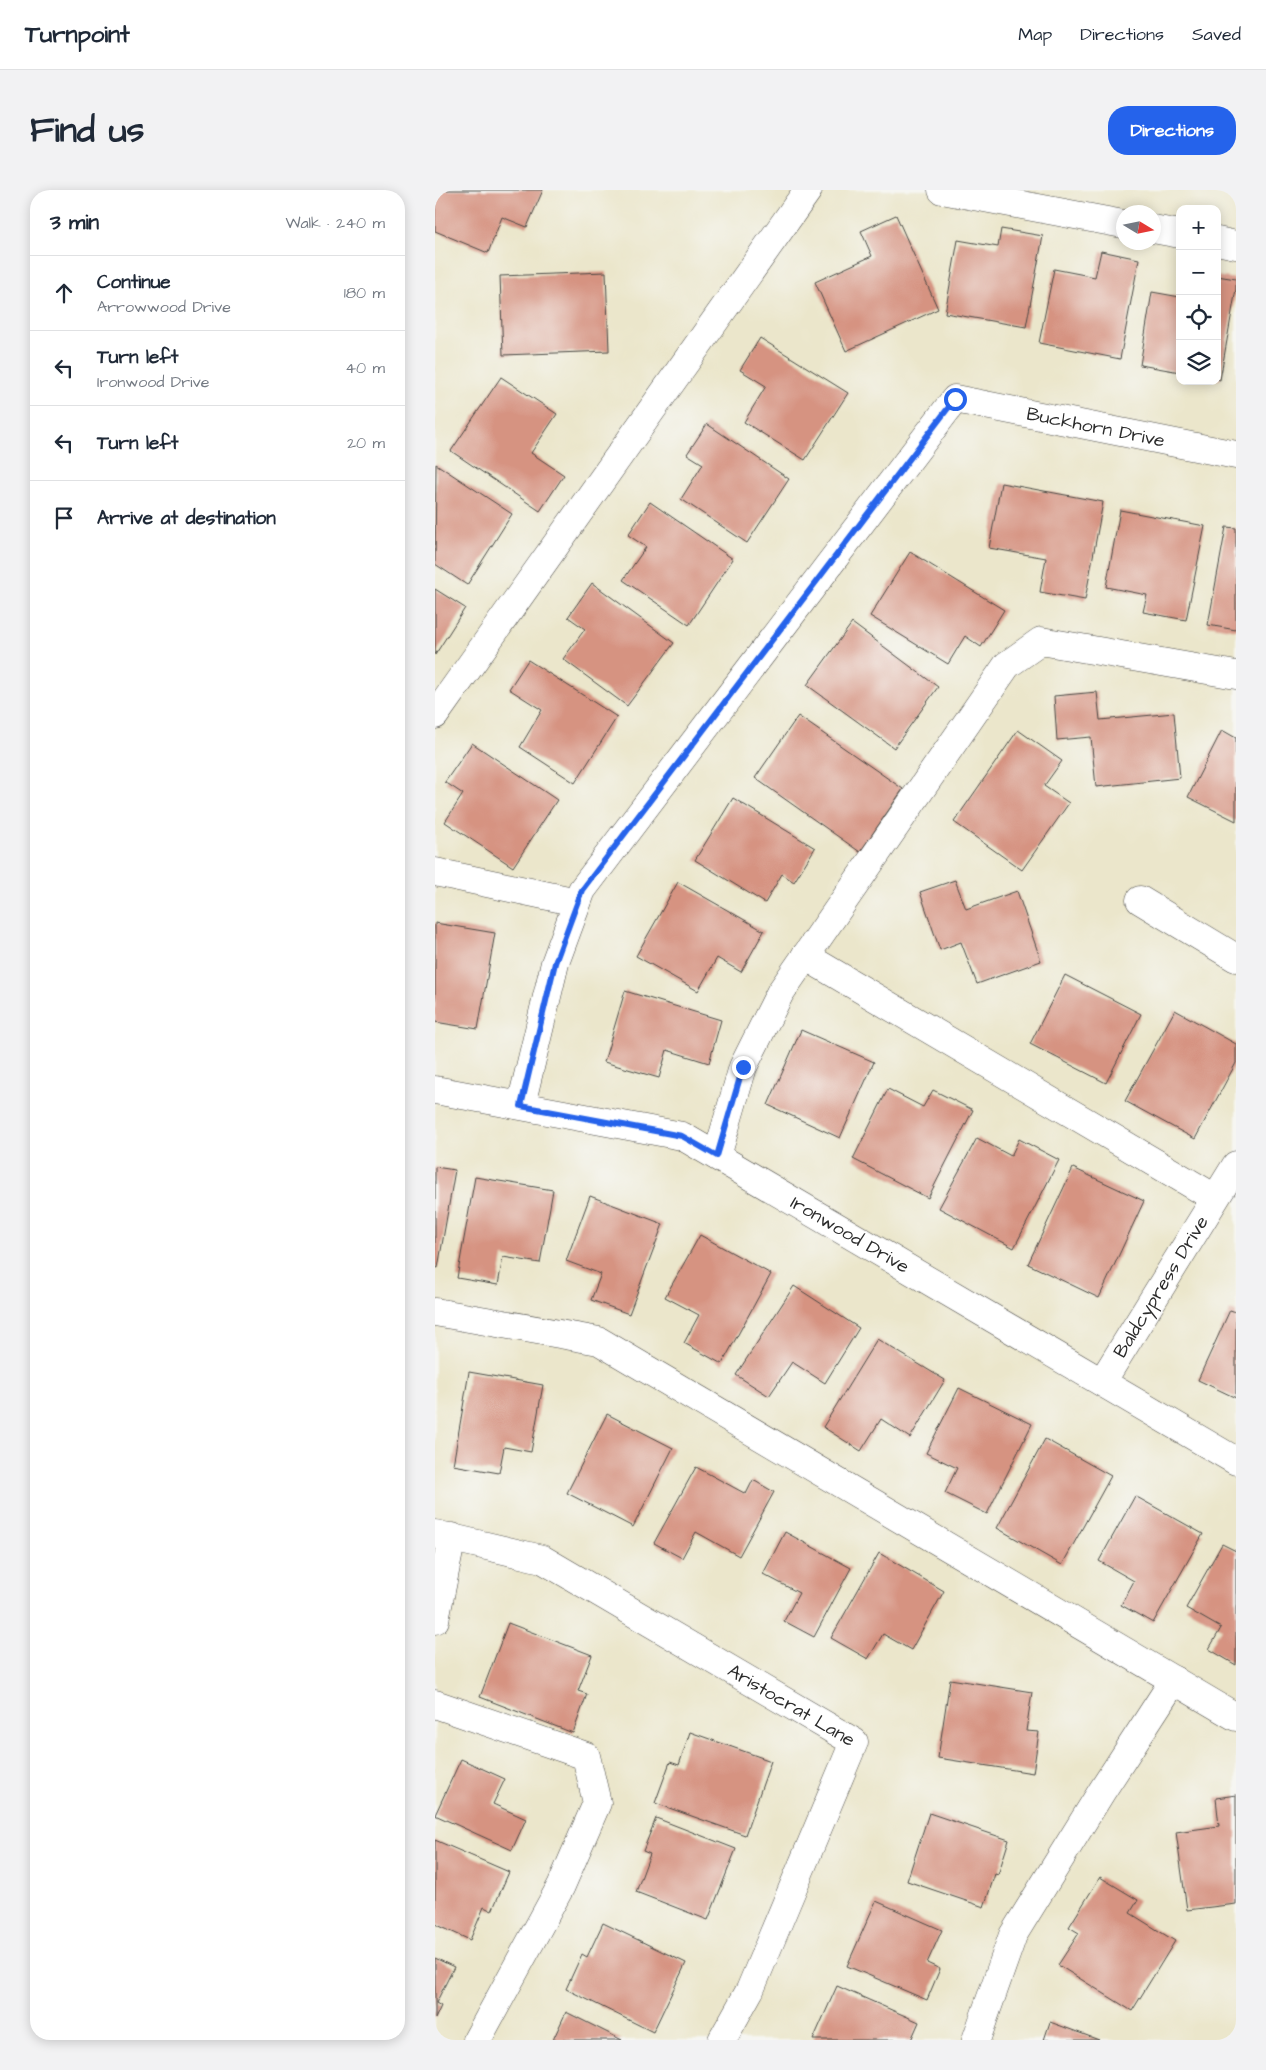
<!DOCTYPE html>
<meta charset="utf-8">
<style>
body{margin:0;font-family:"Architects Daughter",sans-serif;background:#f2f2f3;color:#1f2937}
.controls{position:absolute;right:15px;top:15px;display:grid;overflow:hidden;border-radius:10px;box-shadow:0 2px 12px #0003}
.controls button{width:45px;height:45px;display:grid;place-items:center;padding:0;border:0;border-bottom:1px solid #e0e1e3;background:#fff;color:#1f2937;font:25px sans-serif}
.compass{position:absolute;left:681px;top:15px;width:45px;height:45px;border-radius:50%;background:#fff;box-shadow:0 2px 12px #0003;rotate:100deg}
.stop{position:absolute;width:15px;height:15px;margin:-11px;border:4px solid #2563eb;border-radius:50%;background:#fff}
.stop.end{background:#2563eb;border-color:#fff;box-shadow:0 1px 5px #0008}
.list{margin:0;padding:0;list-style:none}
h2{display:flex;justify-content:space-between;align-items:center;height:65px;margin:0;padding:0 20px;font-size:21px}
h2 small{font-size:16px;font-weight:400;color:#747a83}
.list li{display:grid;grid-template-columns:32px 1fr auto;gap:15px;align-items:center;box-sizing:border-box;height:75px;padding:0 20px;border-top:1px solid #e0e1e3}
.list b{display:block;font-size:19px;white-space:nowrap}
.list p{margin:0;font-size:16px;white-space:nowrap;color:#747a83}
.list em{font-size:16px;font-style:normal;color:#747a83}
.icon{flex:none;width:28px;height:28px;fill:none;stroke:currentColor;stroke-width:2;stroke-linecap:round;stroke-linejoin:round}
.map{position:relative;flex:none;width:801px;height:1850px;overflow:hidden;border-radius:20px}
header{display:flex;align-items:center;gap:30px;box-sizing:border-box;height:70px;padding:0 25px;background:#fff;border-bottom:1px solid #e0e1e3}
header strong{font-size:24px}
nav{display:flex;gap:28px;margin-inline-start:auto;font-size:18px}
.intro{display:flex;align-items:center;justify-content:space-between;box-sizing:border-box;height:120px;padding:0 30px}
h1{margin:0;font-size:35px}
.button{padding:12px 22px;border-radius:20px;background:#2563eb;color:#fff;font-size:18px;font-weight:700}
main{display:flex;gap:30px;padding:0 30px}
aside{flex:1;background:#fff;border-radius:20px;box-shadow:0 2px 12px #0003}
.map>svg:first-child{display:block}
.building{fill:#d69381}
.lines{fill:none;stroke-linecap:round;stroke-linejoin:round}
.minor-casing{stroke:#484743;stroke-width:29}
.minor{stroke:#fff;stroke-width:28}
.route{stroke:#2563eb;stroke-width:6}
.labels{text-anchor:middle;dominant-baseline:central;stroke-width:4;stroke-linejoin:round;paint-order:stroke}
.street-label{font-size:19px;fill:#2b2b2b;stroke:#f6f6f2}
</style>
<header>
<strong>Turnpoint</strong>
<nav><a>Map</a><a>Directions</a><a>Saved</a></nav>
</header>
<div class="intro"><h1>Find us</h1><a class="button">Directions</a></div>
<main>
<aside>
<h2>3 min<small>Walk · 240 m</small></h2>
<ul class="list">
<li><svg class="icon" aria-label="ahead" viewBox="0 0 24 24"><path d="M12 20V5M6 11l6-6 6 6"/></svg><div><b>Continue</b><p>Arrowwood Drive</p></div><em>180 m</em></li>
<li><svg class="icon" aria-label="left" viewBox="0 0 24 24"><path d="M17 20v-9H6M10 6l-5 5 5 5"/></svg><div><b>Turn left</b><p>Ironwood Drive</p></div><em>40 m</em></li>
<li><svg class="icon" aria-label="left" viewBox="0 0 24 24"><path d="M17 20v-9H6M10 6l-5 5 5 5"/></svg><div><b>Turn left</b></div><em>20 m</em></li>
<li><svg class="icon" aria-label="arrive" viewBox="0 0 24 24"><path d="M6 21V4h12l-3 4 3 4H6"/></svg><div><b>Arrive at destination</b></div></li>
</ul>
</aside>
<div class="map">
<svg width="801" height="1850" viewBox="0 0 801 1850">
<rect width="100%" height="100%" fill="#f6f6f2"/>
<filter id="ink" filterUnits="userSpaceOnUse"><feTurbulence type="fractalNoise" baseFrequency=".02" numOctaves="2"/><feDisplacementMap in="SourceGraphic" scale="10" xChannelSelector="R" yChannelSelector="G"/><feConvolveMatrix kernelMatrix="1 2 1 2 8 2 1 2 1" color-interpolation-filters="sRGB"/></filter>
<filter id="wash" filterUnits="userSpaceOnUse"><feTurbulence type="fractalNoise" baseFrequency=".0096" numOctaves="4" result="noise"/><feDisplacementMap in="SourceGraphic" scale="20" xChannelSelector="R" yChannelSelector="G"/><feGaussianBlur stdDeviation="1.12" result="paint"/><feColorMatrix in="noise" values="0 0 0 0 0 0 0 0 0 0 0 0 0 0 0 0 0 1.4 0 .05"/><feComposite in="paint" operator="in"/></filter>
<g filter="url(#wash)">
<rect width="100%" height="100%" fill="#ebe6cb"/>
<g id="blocks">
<!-- building -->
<g class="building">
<polygon points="0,0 108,0 92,37 67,27 53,63 0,41"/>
<polygon points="461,25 503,119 411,161 380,92 437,66 426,41"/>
<polygon points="566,39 608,46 591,137 510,123 523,50 563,57"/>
<polygon points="666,61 704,69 685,169 604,153 619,79 660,87"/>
<polygon points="171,82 174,161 68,165 65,86"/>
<polygon points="782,86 801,89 801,99 785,190 782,189"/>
<polygon points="717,102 745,107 745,182 705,175"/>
<polygon points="325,148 413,203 370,270 309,232 331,196 305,180"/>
<polygon points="66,187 122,224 96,263 129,285 105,321 16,261"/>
<polygon points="272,234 354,289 312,353 246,309 268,274 252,264"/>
<polygon points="1,274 77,324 32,395 0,374"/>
<polygon points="566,293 668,312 650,410 605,402 611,368 554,358"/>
<polygon points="215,312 298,369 254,435 188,390 211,357 193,345"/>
<polygon points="685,320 770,336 751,430 708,422 712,405 671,397"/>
<polygon points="791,337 801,338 801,440 773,435"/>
<polygon points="475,362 569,420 546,457 530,446 513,474 435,426"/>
<polygon points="157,393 239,453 192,516 128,469 150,439 133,427"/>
<polygon points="0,399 30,418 0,465"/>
<polygon points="417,433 503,497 459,558 372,495"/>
<polygon points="93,470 182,527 140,593 85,557 107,520 74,499"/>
<polygon points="662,502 665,530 739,523 745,588 661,597 656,547 622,550 619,506"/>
<polygon points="363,526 468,599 425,662 320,588"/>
<polygon points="583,540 627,571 609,596 634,613 587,680 519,632"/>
<polygon points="787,540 801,548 801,631 753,607"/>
<polygon points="37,553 122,610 78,677 10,632 28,604 10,592"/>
<polygon points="298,608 380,658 359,692 347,684 330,713 260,670"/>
<polygon points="520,690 531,719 582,701 606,771 542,794 526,752 505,760 485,702"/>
<polygon points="243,692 329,741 306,782 282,768 263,801 201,766"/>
<polygon points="0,733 60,743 43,839 0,832"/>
<polygon points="630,785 706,824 671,893 595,854"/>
<polygon points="190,801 286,830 274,873 232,860 224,888 169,872"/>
<polygon points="740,820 801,854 801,873 760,949 690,911"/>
<polygon points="366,840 439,872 405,948 333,915"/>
<polygon points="453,899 488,917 498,900 538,920 493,1008 418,969"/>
<polygon points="542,948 576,966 584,949 624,970 579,1058 504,1018"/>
<polygon points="0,977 20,980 3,1078 0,1077"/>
<polygon points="638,978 709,1011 664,1108 593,1074"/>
<polygon points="40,987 118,1000 105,1073 68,1067 63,1095 22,1088"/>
<polygon points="155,1006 228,1034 194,1124 156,1110 166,1084 131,1071"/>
<polygon points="265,1045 336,1084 287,1174 249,1153 264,1125 230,1107"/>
<polygon points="359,1096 424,1138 390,1193 357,1172 334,1206 301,1185"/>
<polygon points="795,1120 801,1122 801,1208 763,1190"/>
<polygon points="442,1149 510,1190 475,1248 446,1229 426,1261 388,1237"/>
<polygon points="34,1182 108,1195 96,1262 69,1257 64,1283 18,1275"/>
<polygon points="524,1198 597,1234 552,1324 510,1303 522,1278 491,1263"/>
<polygon points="172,1224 238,1258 198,1337 132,1303"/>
<polygon points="610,1249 676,1286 627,1375 562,1338"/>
<polygon points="261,1277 311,1304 318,1290 339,1302 304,1366 261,1342 247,1368 219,1353"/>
<polygon points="700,1306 768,1344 718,1433 686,1415 699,1391 664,1371"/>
<polygon points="350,1342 416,1378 379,1447 349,1431 364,1403 328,1384"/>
<polygon points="787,1354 801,1361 801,1475 774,1459 786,1438 751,1418"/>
<polygon points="444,1363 509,1401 476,1460 448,1444 433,1469 396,1448"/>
<polygon points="73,1433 157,1465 143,1501 152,1504 138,1543 45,1507"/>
<polygon points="515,1489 597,1502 591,1541 604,1542 598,1583 503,1568"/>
<polygon points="255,1542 336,1571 310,1645 220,1613 235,1572 244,1575"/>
<polygon points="26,1569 70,1589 58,1614 91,1629 77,1660 0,1625"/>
<polygon points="801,1605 801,1714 752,1720 741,1642 784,1636 781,1608"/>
<polygon points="494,1623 574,1650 563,1685 560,1684 549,1717 472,1691"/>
<polygon points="221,1628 301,1659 273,1730 201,1702 215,1664 208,1661"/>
<polygon points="0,1650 74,1682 57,1721 49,1717 35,1750 0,1734"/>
<polygon points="665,1687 703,1710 695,1723 740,1751 697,1821 623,1775 644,1743 634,1737"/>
<polygon points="441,1711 507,1740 492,1773 505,1779 492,1810 412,1776"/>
<polygon points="168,1733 251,1773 218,1842 131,1799 147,1764 152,1767"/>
<polygon points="0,1768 19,1777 1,1813 6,1816 0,1829"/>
<polygon points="402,1796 484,1832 476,1850 378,1850"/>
<polygon points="131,1822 187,1850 118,1850"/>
<polygon points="615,1832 664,1850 609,1850"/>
</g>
</g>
</g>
<g filter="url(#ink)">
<use href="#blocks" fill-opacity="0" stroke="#484743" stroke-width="1"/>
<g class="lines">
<!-- minor casing -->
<g class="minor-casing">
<g id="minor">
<polyline points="507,0 688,34"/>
<polyline points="718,39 745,44"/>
<polyline points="782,51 801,55"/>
<polyline points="0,525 373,0"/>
<polyline points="0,682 142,712"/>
<polyline points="705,710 801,768"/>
<polyline points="370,766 780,1008"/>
<path id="s1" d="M0 900 247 946 801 1271"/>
<path id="s2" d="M86 915 120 773 147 700 520 209 801 265"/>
<polyline points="282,966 308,877 345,803 572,475 606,451 801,485"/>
<polyline points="0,1122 164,1151 801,1527"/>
<path id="s3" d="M667 1192 801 975"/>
<path id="s4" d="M0 1344 107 1369 419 1552 315 1800 287 1850"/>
<polyline points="0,1430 17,1347"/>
<polyline points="0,1514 151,1566 162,1613 126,1696 42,1850"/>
<polyline points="541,1850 578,1745 667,1601 739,1490"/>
</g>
</g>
<!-- minor -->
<use href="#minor" class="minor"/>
</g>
</g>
<g class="lines" filter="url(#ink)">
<!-- route -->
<polyline class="route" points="308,877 282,966 247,946 86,916 120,773 147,700 520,209"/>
</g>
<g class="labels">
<!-- street labels -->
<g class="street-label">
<text stroke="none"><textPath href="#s2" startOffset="984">Buckhorn Drive</textPath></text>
<text stroke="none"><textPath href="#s1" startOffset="446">Ironwood Drive</textPath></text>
<text stroke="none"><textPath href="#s3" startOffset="112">Baldcypress Drive</textPath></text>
<text stroke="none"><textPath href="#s4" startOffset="399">Aristocrat Lane</textPath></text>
</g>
</g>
</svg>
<div class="controls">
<button>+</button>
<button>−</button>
<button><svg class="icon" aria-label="locate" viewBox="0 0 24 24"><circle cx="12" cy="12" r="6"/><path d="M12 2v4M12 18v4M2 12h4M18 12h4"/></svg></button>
<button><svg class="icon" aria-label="layers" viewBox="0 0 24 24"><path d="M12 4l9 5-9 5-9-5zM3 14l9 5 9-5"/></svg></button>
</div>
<svg class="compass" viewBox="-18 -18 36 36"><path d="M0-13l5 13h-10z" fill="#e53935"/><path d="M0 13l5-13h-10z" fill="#747a83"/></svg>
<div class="stop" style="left:520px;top:209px"></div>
<div class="stop end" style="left:308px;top:877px"></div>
</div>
</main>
